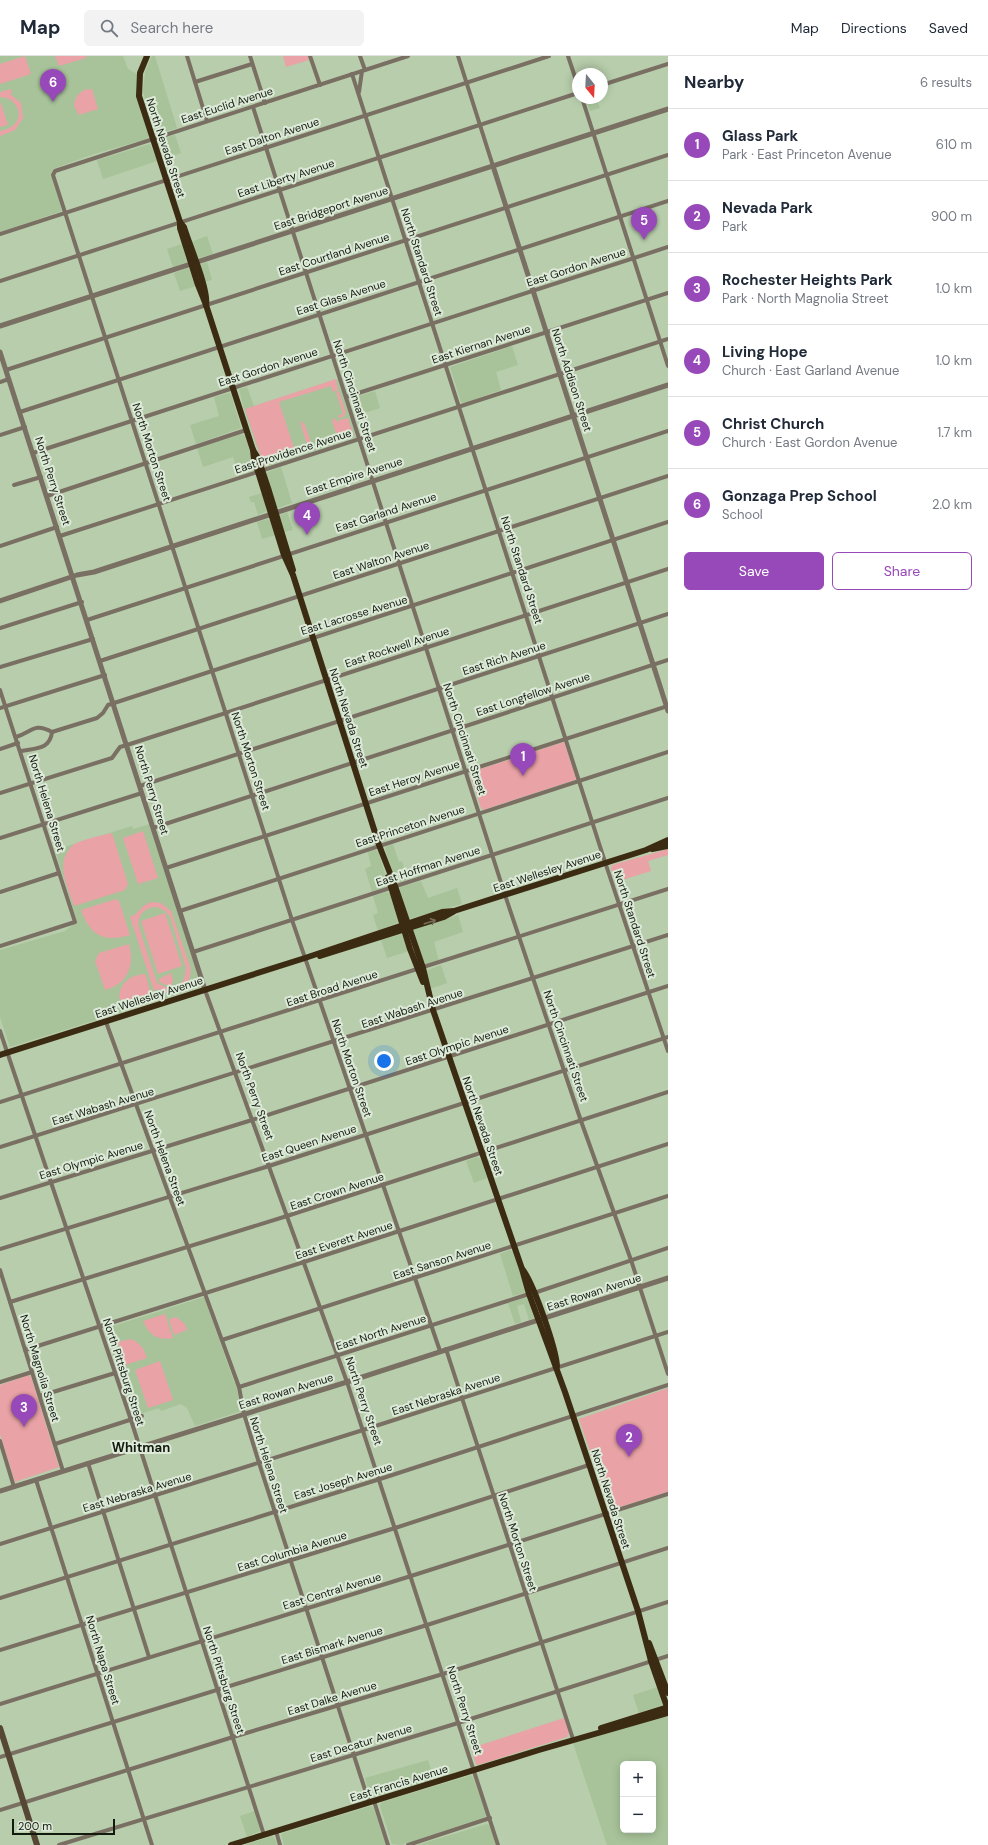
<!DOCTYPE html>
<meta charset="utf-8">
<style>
body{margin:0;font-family:"DM Sans",sans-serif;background:#f2f2f3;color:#1f2937}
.controls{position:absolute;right:12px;bottom:12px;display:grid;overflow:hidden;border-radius:6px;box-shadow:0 2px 10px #0003}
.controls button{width:36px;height:36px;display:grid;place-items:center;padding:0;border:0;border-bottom:1px solid #e0e1e3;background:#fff;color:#1f2937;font:20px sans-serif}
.compass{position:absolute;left:572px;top:12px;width:36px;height:36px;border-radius:50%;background:#fff;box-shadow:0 2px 10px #0003;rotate:162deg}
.scale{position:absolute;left:12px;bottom:10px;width:103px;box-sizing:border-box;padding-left:4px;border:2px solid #131b0e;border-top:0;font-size:11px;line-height:14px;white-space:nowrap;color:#131b0e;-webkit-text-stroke:3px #deead9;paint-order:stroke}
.you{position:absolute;left:384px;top:1005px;width:14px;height:14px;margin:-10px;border:3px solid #fff;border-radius:50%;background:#1a73e8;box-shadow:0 0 0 6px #1a73e833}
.badge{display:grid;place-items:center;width:26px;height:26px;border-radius:50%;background:#9849b9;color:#fff;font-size:13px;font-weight:700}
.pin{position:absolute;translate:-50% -33px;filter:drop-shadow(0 1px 2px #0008)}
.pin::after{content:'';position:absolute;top:21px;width:14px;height:12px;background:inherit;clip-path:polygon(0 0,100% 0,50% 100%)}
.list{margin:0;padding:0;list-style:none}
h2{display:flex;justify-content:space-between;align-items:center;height:52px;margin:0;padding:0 16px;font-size:17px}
h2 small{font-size:13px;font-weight:400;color:#747a83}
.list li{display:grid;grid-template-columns:26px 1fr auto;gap:12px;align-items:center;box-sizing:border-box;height:72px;padding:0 16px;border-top:1px solid #e0e1e3}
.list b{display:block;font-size:15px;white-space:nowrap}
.list p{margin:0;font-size:13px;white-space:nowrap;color:#747a83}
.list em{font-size:13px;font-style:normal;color:#747a83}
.actions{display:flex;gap:8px;padding:12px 16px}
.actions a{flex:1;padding:9px 0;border:1px solid #9849b9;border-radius:6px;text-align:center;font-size:14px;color:#9849b9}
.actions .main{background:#9849b9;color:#fff}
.icon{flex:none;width:22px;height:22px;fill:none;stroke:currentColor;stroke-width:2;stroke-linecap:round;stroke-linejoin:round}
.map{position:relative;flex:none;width:668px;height:1789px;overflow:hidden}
header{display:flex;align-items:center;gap:24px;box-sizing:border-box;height:56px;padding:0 20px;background:#fff;border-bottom:1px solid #e0e1e3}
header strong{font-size:19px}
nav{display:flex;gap:22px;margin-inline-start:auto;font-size:14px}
.search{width:280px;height:36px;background:#f2f2f3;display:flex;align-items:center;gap:10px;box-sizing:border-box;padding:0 14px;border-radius:6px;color:#747a83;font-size:15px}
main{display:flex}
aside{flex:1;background:#fff}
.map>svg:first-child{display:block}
.built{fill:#a8c39a;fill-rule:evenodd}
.green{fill:#e9a2a6;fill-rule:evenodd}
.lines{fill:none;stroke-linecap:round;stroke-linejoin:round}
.minor{stroke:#796f62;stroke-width:4}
.tertiary{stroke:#796f62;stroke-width:5}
.secondary{stroke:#554734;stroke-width:6}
.primary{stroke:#3c2b13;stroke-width:6}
.oneway{stroke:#756e58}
.labels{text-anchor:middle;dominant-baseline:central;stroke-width:4;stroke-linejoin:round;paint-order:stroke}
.street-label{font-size:11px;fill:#131b0e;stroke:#deead9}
.quarter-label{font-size:13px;font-weight:bold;fill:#131b0e;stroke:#deead9}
</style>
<header>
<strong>Map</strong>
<div class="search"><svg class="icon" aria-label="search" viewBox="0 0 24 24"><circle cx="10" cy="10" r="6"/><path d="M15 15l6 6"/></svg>Search here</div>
<nav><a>Map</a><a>Directions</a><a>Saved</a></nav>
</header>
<main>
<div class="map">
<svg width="668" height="1789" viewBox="0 0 668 1789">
<rect width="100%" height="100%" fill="#b7cdab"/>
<!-- built -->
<g class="built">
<polygon points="0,0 123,0 128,13 137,18 137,42 149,80 147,83 94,98 53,113 51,117 62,155 0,176"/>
<polygon points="152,0 155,0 177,72 158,78 155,75 143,36 145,16"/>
<polygon points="585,42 596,42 600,52 590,55"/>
<polygon points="175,79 181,97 164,103 160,91 160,86 164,82"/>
<polygon points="150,88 157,105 103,123 97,104"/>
<polygon points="207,180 213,198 198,202 191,186"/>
<polygon points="182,188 187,206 173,211 167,193"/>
<polygon points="207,206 212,224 204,226 200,209"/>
<polygon points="187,212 190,213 196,230 180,235 174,217"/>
<polygon points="512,290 518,309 496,316 501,334 464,347 461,346 450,311"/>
<polygon points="338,323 356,381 264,411 244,353 239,333 247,331 254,350"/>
<polygon points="375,335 380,352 355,360 351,342"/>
<polygon points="229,337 231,338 241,372 196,388 190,369 219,360 214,341"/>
<polygon points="241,378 245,380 255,412 254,415 239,420 233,401 203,411 197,392"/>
<polygon points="281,411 292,447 278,452 276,451 266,417"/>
<polygon points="262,437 267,455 258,459 254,446 251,446 249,441"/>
<polygon points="287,456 293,474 284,476 279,460"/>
<polygon points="268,463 271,465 276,479 262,483 257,466"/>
<polygon points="150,768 201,931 10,991 0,961 0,894 65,875 77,866 55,794 132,770 133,773"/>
<polygon points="393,788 399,806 402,805 408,824 398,827 396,826 385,793 386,790"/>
<polygon points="375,794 378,795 388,828 386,831 372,836 365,813 371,810 368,796"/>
<polygon points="421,825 428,842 457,832 462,848 409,863 399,834 401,831"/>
<polygon points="386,836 391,837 399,866 378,875 373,859 378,857 373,840"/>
<polygon points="458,859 463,876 434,886 439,905 424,909 413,874"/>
<polygon points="402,878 409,895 387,902 381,884"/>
<polygon points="441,909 447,927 430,933 426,915"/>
<polygon points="477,1101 481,1103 487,1122 474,1127 466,1105"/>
<polygon points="510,1194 513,1196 526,1234 524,1237 513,1240 500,1198"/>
<polygon points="204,1241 234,1326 236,1327 241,1355 195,1370 187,1352 181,1348 161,1355 159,1352 134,1360 104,1273"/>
<polygon points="525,1241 527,1242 534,1262 529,1264 524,1248 517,1250 521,1266 515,1268 508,1247"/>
<polygon points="658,1631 662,1649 639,1657 633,1639"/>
<path d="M666 1660 668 1662V1789H607L573 1687ZM623 1708H653V1774H623Z"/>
<polygon points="428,1704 434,1723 373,1741 370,1740 365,1722"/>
<polygon points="472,1719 486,1758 485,1761 401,1789 392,1788 380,1750 382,1746"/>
<polygon points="371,1750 374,1752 386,1789 284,1789 281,1779 283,1777"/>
<polygon points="255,1755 260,1775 247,1781 240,1760"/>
<polygon points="487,1768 490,1770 496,1789 417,1789"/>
<polygon points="272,1780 275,1783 277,1789 245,1789"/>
</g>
<!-- green -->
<g class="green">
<polygon points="25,0 31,18 0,28 0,8"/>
<polygon points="55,0 86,0 86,2 59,10"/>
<polygon points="283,0 308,0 309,4 286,11"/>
<path d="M11 33 12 37 10 38 21 47 23 62 15 74 0 80V75C5 74 11 72 15 68 25 56 14 41 0 41V36Z"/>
<path d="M92 33 98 53 79 59 74 50C75 39 81 33 92 33Z"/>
<polygon points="0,45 8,69 0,71"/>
<polygon points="336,323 338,334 333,336 331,330 279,346 295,395 305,393 306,396 264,410 245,353"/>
<polygon points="339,335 346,357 344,360 340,362 337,360 343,358 336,336"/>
<polygon points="335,362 338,367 339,364 348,362 354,380 338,383 332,365"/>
<polygon points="301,365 305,369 313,393 309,395 300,366"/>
<polygon points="564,686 576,722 575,724 483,754 481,752 470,718 471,716"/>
<polygon points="143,775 158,822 138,828 123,782"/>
<path d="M112 777 128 828 125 834 74 850C68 831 54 806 73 789 80 784 103 779 112 777Z"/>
<polygon points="668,793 668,799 648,805 651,815 616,826 611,812 612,809"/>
<path d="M116 843 119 845 130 879C103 887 90 879 81 854Z"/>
<path d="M151 846 161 847 171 855 190 910C194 929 176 945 158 933L154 935 130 861C139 858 141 849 151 846ZM157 851 165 855 170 861 186 912 184 924 173 933 165 931 157 927 138 868C139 857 146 851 157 851Z"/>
<polygon points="165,857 182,910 158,918 141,865"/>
<path d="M129 888C135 909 128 928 105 934L95 905 99 897Z"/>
<polygon points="171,917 173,924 171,931 159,926 159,923"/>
<path d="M143 918 146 919 151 940 149 944 125 952 119 941C120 927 129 920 143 918Z"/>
<path d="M165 1258 173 1282C158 1285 149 1279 143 1265Z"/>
<polygon points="176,1261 185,1268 187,1274 174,1279 169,1263"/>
<path d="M130 1283C140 1286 144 1293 147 1302L125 1309 118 1286Z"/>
<polygon points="160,1305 173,1344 148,1352 135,1314"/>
<polygon points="29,1319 31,1321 59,1411 15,1426 0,1378 0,1329"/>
<polygon points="668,1332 668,1436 610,1454 579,1363"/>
<polygon points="564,1662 569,1677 567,1681 478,1709 476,1708 471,1692"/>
</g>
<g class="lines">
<!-- minor -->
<g class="minor">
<polyline points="187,0 207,65"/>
<polyline points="250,0 265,47"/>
<polyline points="310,0 320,29"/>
<polyline points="360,0 365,14"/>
<polyline points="408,0 55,115 53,119 292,864 440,1295"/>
<polyline points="458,0 493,110"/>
<polyline points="568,0 578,30"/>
<polyline points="352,18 605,806 668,995"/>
<polyline points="195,26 252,8"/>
<polyline points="602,29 668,8"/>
<polyline points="359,36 362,15"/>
<polyline points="582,42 668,310"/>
<polyline points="253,51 505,839 581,1065 631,1204 668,1318"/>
<polyline points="0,178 549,0"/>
<polyline points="0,225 578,37"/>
<polyline points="6,314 668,99"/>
<polyline points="0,326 9,323"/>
<polyline points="346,341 668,237"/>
<polyline points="20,356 668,145"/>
<polyline points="0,379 25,371"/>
<polyline points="33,397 668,191"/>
<polyline points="14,429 41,421"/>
<polyline points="47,440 246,374"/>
<polyline points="60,480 668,283"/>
<polyline points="0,490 57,471"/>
<polyline points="87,564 668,375"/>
<polyline points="0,572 82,546"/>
<polyline points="100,605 668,420"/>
<polyline points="0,611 93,583"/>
<polyline points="0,634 75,866 0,890"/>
<polyline points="0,652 105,619"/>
<path d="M16 681C32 676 34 666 52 676L97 662 103 657 108 649 668 466"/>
<polyline points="0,693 18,687"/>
<path d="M21 695C35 692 50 694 52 676"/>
<polyline points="140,730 668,558"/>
<polyline points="0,737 112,702 120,691 127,689 668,513"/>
<polyline points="153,772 668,604"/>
<polyline points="0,782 142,737"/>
<polyline points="166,812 668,650"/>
<polyline points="0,836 59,817"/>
<polyline points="180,855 668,696"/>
<polyline points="193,896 668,742"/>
<polyline points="205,934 347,1326 498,1789"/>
<polyline points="106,966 239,1331 244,1358 259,1407 369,1746"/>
<polyline points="0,975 130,1361 264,1779"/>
<polyline points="0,1046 668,833"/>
<polyline points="0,1091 668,879"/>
<polyline points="0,1142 252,1064 668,930"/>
<polyline points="0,1193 269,1110 668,981"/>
<polyline points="0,1214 63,1415"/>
<polyline points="534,1237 668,1192"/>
<polyline points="10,1246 287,1160 668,1036"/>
<polyline points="222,1284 668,1140"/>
<polyline points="446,1293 573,1683"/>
<polyline points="25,1294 304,1206 668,1088"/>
<polyline points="0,1326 32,1316"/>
<polyline points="239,1331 529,1238"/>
<polyline points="40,1340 115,1317"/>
<polyline points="0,1385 14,1431"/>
<polyline points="55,1388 142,1360"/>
<polyline points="88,1407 149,1601"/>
<polyline points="36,1424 152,1789"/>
<polyline points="0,1488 363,1374 668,1276"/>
<polyline points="0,1542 380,1423 668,1329"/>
<polyline points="0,1594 395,1472 589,1409"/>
<polyline points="0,1648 411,1520 668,1438"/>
<polyline points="0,1701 427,1569 668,1492"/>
<polyline points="374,1745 388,1789"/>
<polyline points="0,1754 233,1681 443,1618 668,1546"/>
<polyline points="276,1775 280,1789"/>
<polyline points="59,1789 458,1667 668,1600"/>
<polyline points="408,1789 490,1762"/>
</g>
<!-- tertiary -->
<g class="tertiary">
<polyline points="493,110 668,655"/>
<polyline points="0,270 668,53"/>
<polyline points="0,296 205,934"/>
<polyline points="0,545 77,519 94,516 668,329"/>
<polyline points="0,1435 347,1326 668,1222"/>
</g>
<!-- secondary -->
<polyline class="secondary" points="0,1672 37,1789"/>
<!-- primary -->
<g class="primary">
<polyline points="147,0 140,17 139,40 180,166 180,172 198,229 206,249 253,394 258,402 269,435 293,514"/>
<path d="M180 166 184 171C189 188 209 234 206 249"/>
<polyline points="253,394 254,403 284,499 293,519 379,789 395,830 423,912 433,954 522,1213 529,1238 565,1336 638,1555 651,1605 668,1654"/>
<polyline points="652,793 668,790"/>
<polyline points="388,821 410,893 423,926"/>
<polyline points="320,900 444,861 453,856"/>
<polyline points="0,999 305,902 442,856 454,855 646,794 668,784"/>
<path d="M523 1214C534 1229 556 1292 557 1310"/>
<polyline points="649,1587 668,1637"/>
<polyline points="601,1672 668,1651"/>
<polyline points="231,1789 539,1694 668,1657"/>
</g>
</g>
<!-- one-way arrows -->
<defs><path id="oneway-shaft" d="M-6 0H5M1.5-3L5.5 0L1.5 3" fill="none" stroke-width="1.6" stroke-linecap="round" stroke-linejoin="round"/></defs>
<use class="oneway" href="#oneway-shaft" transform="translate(430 866) rotate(-18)"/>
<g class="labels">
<!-- street labels -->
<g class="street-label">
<text transform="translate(227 49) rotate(-18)">East Euclid Avenue</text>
<text transform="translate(272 80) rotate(-18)">East Dalton Avenue</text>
<text transform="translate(166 92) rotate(72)">North Nevada Street</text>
<text transform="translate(286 122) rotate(-18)">East Liberty Avenue</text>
<text transform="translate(331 152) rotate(-18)">East Bridgeport Avenue</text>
<text transform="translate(334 198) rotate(-18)">East Courtland Avenue</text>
<text transform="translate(422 206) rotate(72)">North Standard Street</text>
<text transform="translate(576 211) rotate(-18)">East Gordon Avenue</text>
<text transform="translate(341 241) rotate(-18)">East Glass Avenue</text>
<text transform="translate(481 288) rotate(-18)">East Kiernan Avenue</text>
<text transform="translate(268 311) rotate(-18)">East Gordon Avenue</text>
<text transform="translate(572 324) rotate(72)">North Addison Street</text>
<text transform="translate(355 340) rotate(72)">North Cincinnati Street</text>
<text transform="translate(293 395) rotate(-18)">East Providence Avenue</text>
<text transform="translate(152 396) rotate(72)">North Morton Street</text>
<text transform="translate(354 420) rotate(-18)">East Empire Avenue</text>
<text transform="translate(53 425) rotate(72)">North Perry Street</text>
<text transform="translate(386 456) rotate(-18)">East Garland Avenue</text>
<text transform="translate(381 504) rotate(-18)">East Walton Avenue</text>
<text transform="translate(522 514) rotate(72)">North Standard Street</text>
<text transform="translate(354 559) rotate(-17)">East Lacrosse Avenue</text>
<text transform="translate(397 591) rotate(-18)">East Rockwell Avenue</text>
<text transform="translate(504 602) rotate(-18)">East Rich Avenue</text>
<text transform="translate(533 638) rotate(-18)">East Longfellow Avenue</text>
<text transform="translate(349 662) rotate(72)">North Nevada Street</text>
<text transform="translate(465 683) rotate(72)">North Cincinnati Street</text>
<text transform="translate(251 705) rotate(72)">North Morton Street</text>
<text transform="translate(414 722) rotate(-18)">East Heroy Avenue</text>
<text transform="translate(152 734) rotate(73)">North Perry Street</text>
<text transform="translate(47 747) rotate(73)">North Helena Street</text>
<text transform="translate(410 770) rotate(-18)">East Princeton Avenue</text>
<text transform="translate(428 810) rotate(-18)">East Hoffman Avenue</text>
<text transform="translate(547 815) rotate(-18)">East Wellesley Avenue</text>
<text transform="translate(635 868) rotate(72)">North Standard Street</text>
<text transform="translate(332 932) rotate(-18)">East Broad Avenue</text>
<text transform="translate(149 941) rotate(-18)">East Wellesley Avenue</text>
<text transform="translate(412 952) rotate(-18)">East Wabash Avenue</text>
<text transform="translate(457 989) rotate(-18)">East Olympic Avenue</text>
<text transform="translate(566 990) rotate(71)">North Cincinnati Street</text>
<text transform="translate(352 1012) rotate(71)">North Morton Street</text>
<text transform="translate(255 1040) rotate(70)">North Perry Street</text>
<text transform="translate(103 1050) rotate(-17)">East Wabash Avenue</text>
<text transform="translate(483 1070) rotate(71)">North Nevada Street</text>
<text transform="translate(309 1087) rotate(-18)">East Queen Avenue</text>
<text transform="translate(165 1102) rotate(70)">North Helena Street</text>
<text transform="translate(91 1104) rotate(-17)">East Olympic Avenue</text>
<text transform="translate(337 1135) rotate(-18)">East Crown Avenue</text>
<text transform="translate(344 1184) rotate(-18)">East Everett Avenue</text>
<text transform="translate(442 1204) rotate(-18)">East Sanson Avenue</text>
<text transform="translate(594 1236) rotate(-18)">East Rowan Avenue</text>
<text transform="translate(381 1276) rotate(-18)">East North Avenue</text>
<text transform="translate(40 1312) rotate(73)">North Magnolia Street</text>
<text transform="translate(124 1316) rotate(72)">North Pittsburg Street</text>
<text transform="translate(286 1335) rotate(-17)">East Rowan Avenue</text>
<text transform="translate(446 1338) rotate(-18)">East Nebraska Avenue</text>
<text transform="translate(364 1345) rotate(71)">North Perry Street</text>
<text transform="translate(269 1409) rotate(72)">North Helena Street</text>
<text transform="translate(343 1425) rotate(-17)">East Joseph Avenue</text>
<text transform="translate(137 1436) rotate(-17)">East Nebraska Avenue</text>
<text transform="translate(611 1443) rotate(72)">North Nevada Street</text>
<text transform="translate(518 1486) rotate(72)">North Morton Street</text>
<text transform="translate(292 1495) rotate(-17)">East Columbia Avenue</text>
<text transform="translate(332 1535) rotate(-17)">East Central Avenue</text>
<text transform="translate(332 1589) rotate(-17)">East Bismark Avenue</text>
<text transform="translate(103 1604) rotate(73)">North Napa Street</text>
<text transform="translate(224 1624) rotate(72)">North Pittsburg Street</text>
<text transform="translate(332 1642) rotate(-17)">East Dalke Avenue</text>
<text transform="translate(465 1654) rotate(72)">North Perry Street</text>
<text transform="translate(361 1687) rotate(-17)">East Decatur Avenue</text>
<text transform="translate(399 1727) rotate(-17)">East Francis Avenue</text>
</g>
<!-- quarter labels -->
<g class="quarter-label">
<text x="141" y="1391">Whitman</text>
</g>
</g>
</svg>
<div class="controls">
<button>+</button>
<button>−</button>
</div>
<svg class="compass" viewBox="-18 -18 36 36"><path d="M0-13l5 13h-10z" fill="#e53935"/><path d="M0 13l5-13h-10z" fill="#747a83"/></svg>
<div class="scale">200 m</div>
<div class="you"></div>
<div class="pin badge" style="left:523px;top:720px">1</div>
<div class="pin badge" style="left:629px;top:1401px">2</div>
<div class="pin badge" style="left:24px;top:1371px">3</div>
<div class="pin badge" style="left:307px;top:479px">4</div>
<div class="pin badge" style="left:644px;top:184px">5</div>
<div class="pin badge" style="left:53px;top:46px">6</div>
</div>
<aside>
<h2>Nearby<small>6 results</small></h2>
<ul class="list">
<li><span class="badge">1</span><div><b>Glass Park</b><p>Park · East Princeton Avenue</p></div><em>610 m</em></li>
<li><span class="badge">2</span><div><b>Nevada Park</b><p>Park</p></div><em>900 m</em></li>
<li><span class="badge">3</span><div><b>Rochester Heights Park</b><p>Park · North Magnolia Street</p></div><em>1.0 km</em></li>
<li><span class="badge">4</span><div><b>Living Hope</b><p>Church · East Garland Avenue</p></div><em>1.0 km</em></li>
<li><span class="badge">5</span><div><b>Christ Church</b><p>Church · East Gordon Avenue</p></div><em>1.7 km</em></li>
<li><span class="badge">6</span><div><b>Gonzaga Prep School</b><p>School</p></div><em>2.0 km</em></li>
</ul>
<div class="actions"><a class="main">Save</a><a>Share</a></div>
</aside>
</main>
